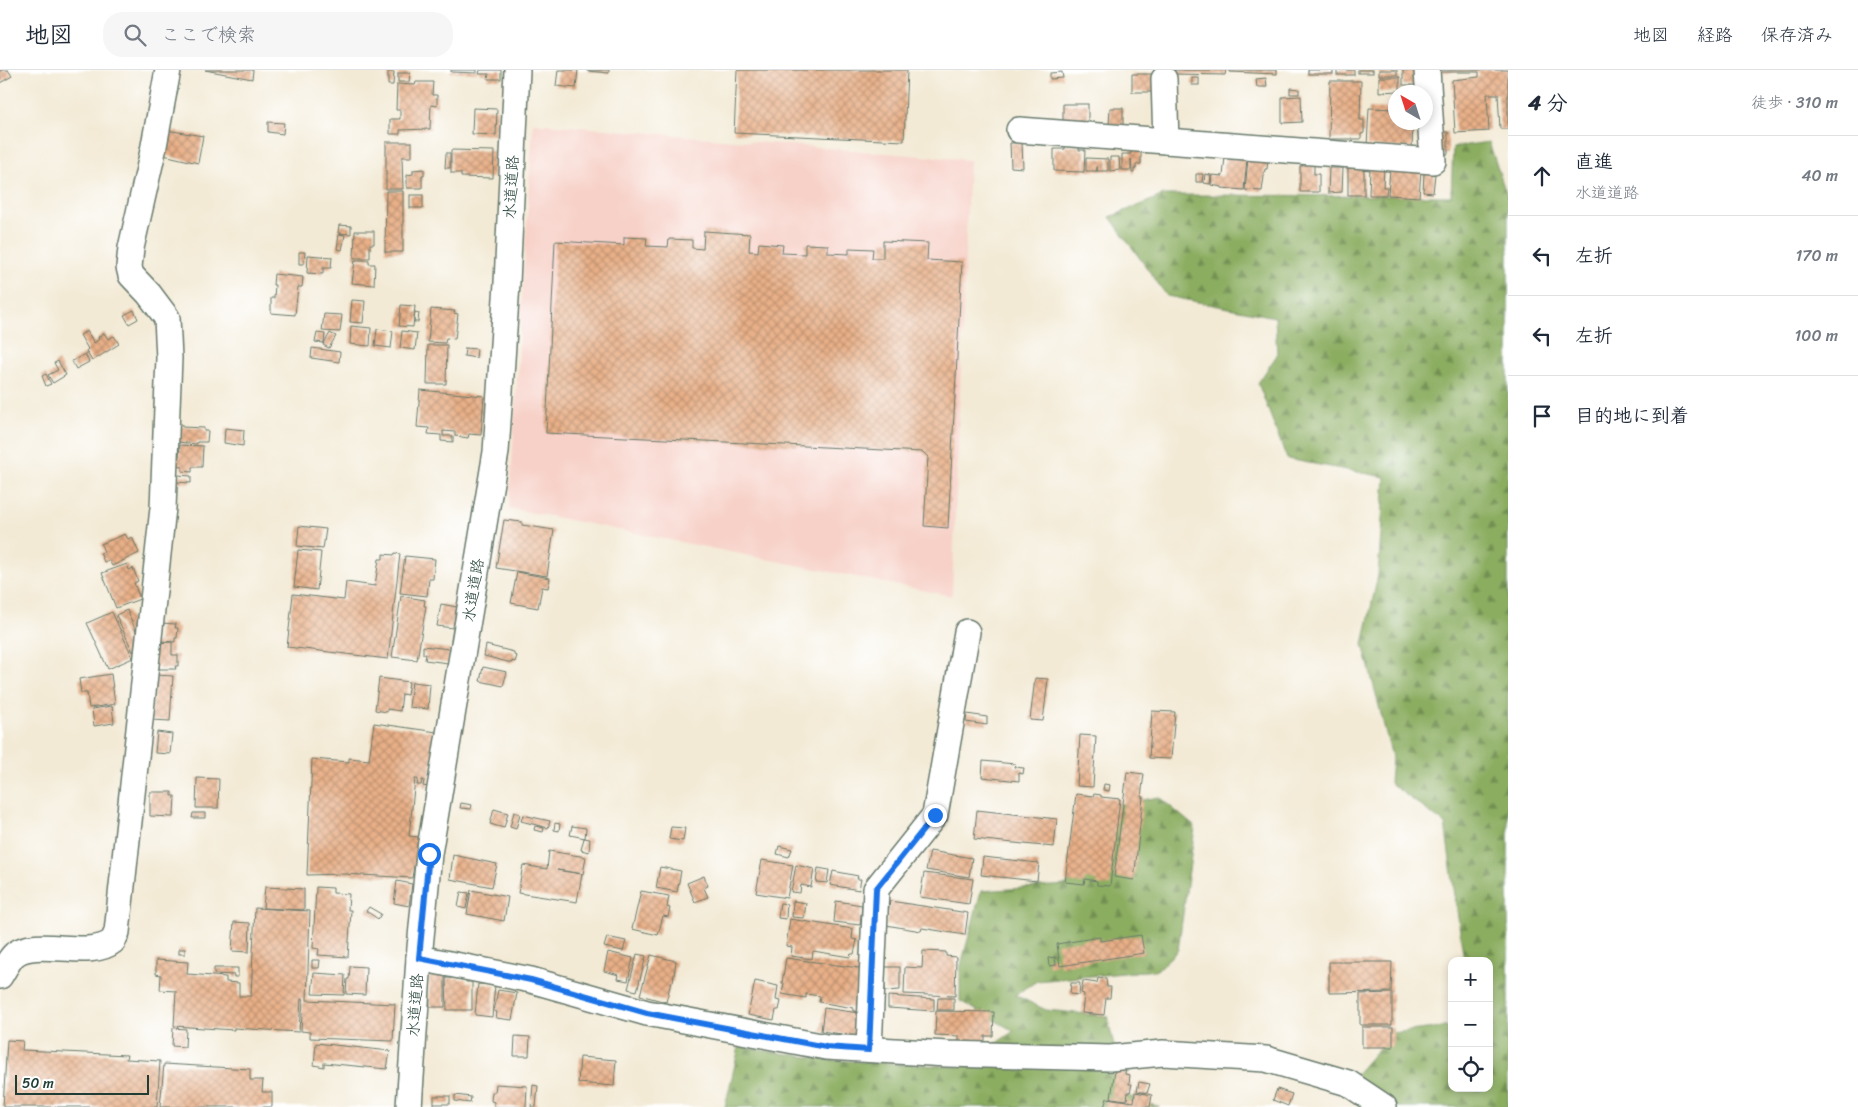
<!DOCTYPE html>
<html lang="ja">
<meta charset="utf-8">
<style>
body{margin:0;font-family:Sriracha,"Klee One",sans-serif;background:#f6f6f7;color:#1f2937}
.controls{position:absolute;right:15px;bottom:15px;display:grid;overflow:hidden;border-radius:10px;box-shadow:0 2px 8px #0003}
.controls button{width:45px;height:45px;display:grid;place-items:center;padding:0;border:0;border-bottom:1px solid #e0e1e3;background:#fff;color:#1f2937;font:25px sans-serif}
.compass{position:absolute;left:1388px;top:15px;width:45px;height:45px;border-radius:50%;background:#fff;box-shadow:0 2px 8px #0003;rotate:321deg}
.scale{position:absolute;left:15px;bottom:12px;width:134px;box-sizing:border-box;padding-left:5px;border:2px solid #1f3d34;border-top:0;font-size:14px;line-height:18px;white-space:nowrap;color:#1f3d34;-webkit-text-stroke:4px #fff;paint-order:stroke}
.stop{position:absolute;width:15px;height:15px;margin:-11px;border:4px solid #1a73e8;border-radius:50%;background:#fff}
.stop.end{background:#1a73e8;border-color:#fff;box-shadow:0 1px 5px #0008}
.list{margin:0;padding:0;list-style:none}
h2{display:flex;justify-content:space-between;align-items:center;height:65px;margin:0;padding:0 20px;font-size:21px}
h2 small{font-size:16px;font-weight:400;color:#747a83}
.list li{display:grid;grid-template-columns:32px 1fr auto;gap:15px;align-items:center;box-sizing:border-box;height:80px;padding:0 20px;border-top:1px solid #e0e1e3}
.list b{display:block;font-size:19px;white-space:nowrap}
.list p{margin:0;font-size:16px;white-space:nowrap;color:#747a83}
.list em{font-size:16px;font-style:normal;color:#747a83}
.icon{flex:none;width:28px;height:28px;fill:none;stroke:currentColor;stroke-width:2;stroke-linecap:round;stroke-linejoin:round}
.map{position:relative;flex:none;width:1508px;height:1037px;overflow:hidden}
header{display:flex;align-items:center;gap:30px;box-sizing:border-box;height:70px;padding:0 25px;background:#fff;border-bottom:1px solid #e0e1e3}
header strong{font-size:24px}
nav{display:flex;gap:28px;margin-inline-start:auto;font-size:18px}
.search{width:350px;height:45px;background:#f6f6f7;display:flex;align-items:center;gap:12px;box-sizing:border-box;padding:0 18px;border-radius:20px;color:#747a83;font-size:19px}
main{display:flex}
aside{flex:1;background:#fff}
.map>svg:first-child{display:block}
.built{fill:#f7d1c8}
.forest{fill:url(#forest-firs);stroke:#55754a}
.building{fill:url(#building-cross-hatch)}
.lines{fill:none;stroke-linecap:round;stroke-linejoin:round}
.minor-casing{stroke:#697a6c;stroke-width:28}
.minor{stroke:#fff;stroke-width:25}
.route{stroke:#1a73e8;stroke-width:6}
.labels{text-anchor:middle;dominant-baseline:central;stroke-width:4;stroke-linejoin:round;paint-order:stroke}
.street-label{font-size:16px;fill:#1f3d34;stroke:#fff}
</style>
<header>
<strong>地図</strong>
<div class="search"><svg class="icon" aria-label="search" viewBox="0 0 24 24"><circle cx="10" cy="10" r="6"/><path d="M15 15l6 6"/></svg>ここで検索</div>
<nav><a>地図</a><a>経路</a><a>保存済み</a></nav>
</header>
<main>
<div class="map">
<svg width="1508" height="1037" viewBox="0 0 1508 1037">
<defs>
<pattern id="forest-firs" width="22" height="20" patternUnits="userSpaceOnUse" patternTransform="scale(1.25)"><rect width="22" height="20" fill="#8bad61"/><path d="M5 1l3.5 6h-7zM16 11l3.5 6h-7z" fill="#718e51"/></pattern>
<pattern id="building-cross-hatch" width="8" height="8" patternUnits="userSpaceOnUse" patternTransform="scale(1.25)"><rect width="8" height="8" fill="#e9b088"/><path d="M0 0l8 8M0 8l8-8" fill="none" stroke="#bc9070"/></pattern>
</defs>
<rect width="100%" height="100%" fill="#fff"/>
<filter id="ink" filterUnits="userSpaceOnUse"><feTurbulence type="fractalNoise" baseFrequency=".02" numOctaves="2"/><feDisplacementMap in="SourceGraphic" scale="10" xChannelSelector="R" yChannelSelector="G"/><feConvolveMatrix kernelMatrix="1 2 1 2 8 2 1 2 1" color-interpolation-filters="sRGB"/></filter>
<filter id="wash" filterUnits="userSpaceOnUse"><feTurbulence type="fractalNoise" baseFrequency=".0096" numOctaves="4" result="noise"/><feDisplacementMap in="SourceGraphic" scale="20" xChannelSelector="R" yChannelSelector="G"/><feGaussianBlur stdDeviation="1.12" result="paint"/><feColorMatrix in="noise" values="0 0 0 0 0 0 0 0 0 0 0 0 0 0 0 0 0 1.4 0 .05"/><feComposite in="paint" operator="in"/></filter>
<g filter="url(#wash)">
<rect width="100%" height="100%" fill="#f3ead5"/>
<!-- built -->
<polygon class="built" points="533,53 969,90 952,526 509,438"/>
<!-- forest -->
<g class="forest">
<polygon points="1489,72 1508,129 1508,1037 1384,1037 1348,1013 1392,963 1452,956 1452,1018 1489,1018 1489,891 1464,891 1445,754 1390,713 1392,687 1363,574 1378,505 1385,407 1287,389 1258,313 1277,285 1275,247 1167,226 1110,147 1164,125 1451,126 1453,77"/>
<polygon points="1159,727 1195,757 1178,880 1157,900 1037,911 1015,925 1046,940 1107,946 1126,1025 1159,1037 725,1037 739,977 829,990 961,997 1014,961 960,931 960,899 981,821 1067,815 1116,735"/>
</g>
<g id="blocks">
<!-- building -->
<g class="building">
<polygon points="0,0 8,0 12,6 0,13"/>
<polygon points="205,0 253,0 252,9"/>
<polygon points="451,0 477,0 477,3 451,2"/>
<polygon points="480,0 501,0 501,9 488,9 489,4 479,4"/>
<polygon points="558,0 578,0 576,18 556,16"/>
<polygon points="587,0 609,0 609,3 587,1"/>
<polygon points="737,0 907,0 904,71 734,63"/>
<polygon points="1174,0 1226,0 1225,5 1174,4"/>
<polygon points="1230,0 1277,0 1277,4 1230,2"/>
<rect x="1308" y="0" width="25" height="4"/>
<rect x="1337" y="0" width="17" height="5"/>
<rect x="1358" y="0" width="15" height="3"/>
<rect x="1379" y="0" width="18" height="5"/>
<rect x="1403" y="0" width="12" height="15"/>
<polygon points="1439,0 1508,0 1508,59 1500,59 1498,24 1487,24 1489,61 1455,63 1452,10 1479,7 1479,2 1439,2"/>
<polygon points="388,2 394,2 393,15 388,15"/>
<polygon points="1062,2 1063,8 1050,9 1050,3"/>
<polygon points="398,3 410,3 409,12 398,12"/>
<polygon points="1132,4 1158,4 1159,22 1132,22"/>
<polygon points="1379,7 1400,7 1400,21 1379,22"/>
<rect x="1192" y="8" width="7" height="7"/>
<polygon points="1266,8 1267,17 1257,17 1256,9"/>
<polygon points="1330,11 1361,11 1360,50 1364,50 1364,63 1361,64 1361,69 1329,69"/>
<polygon points="416,12 433,12 432,25 437,25 437,36 431,35 430,59 400,60 400,64 390,64 390,49 400,49 400,40 396,40 397,14 415,15"/>
<polygon points="1290,18 1299,19 1299,24 1290,24"/>
<polygon points="1301,26 1302,52 1282,53 1282,27"/>
<rect x="1063" y="34" width="25" height="20"/>
<polygon points="473,38 497,39 496,65 472,64"/>
<polygon points="1110,38 1123,38 1123,56 1109,55"/>
<polygon points="1369,38 1396,39 1396,52 1413,52 1412,78 1367,76"/>
<polygon points="268,52 284,53 283,64 268,62"/>
<polygon points="160,59 203,66 198,93 155,83"/>
<polygon points="1437,62 1448,62 1448,84 1438,84"/>
<polygon points="386,72 412,72 412,87 402,87 403,119 386,119"/>
<polygon points="1010,73 1022,73 1023,98 1011,97"/>
<polygon points="1065,76 1079,76 1079,80 1085,80 1084,102 1054,101 1054,79 1065,79"/>
<polygon points="1131,78 1141,78 1141,94 1136,94 1136,99 1134,99 1134,103 1132,103 1131,89 1131,100 1122,100 1122,84 1131,84"/>
<polygon points="451,80 494,81 493,108 461,107 461,103 451,103"/>
<polygon points="446,83 450,83 450,98 445,98"/>
<polygon points="1110,87 1119,87 1120,100 1110,101"/>
<polygon points="1225,87 1247,89 1244,120 1222,118 1222,117 1211,115 1212,105 1223,106"/>
<polygon points="1086,88 1108,89 1108,101 1097,101 1097,96 1097,101 1086,101"/>
<polygon points="1248,88 1268,90 1267,99 1265,99 1262,121 1245,120"/>
<polygon points="1303,93 1314,93 1314,104 1319,104 1319,122 1300,122 1300,96 1303,96"/>
<rect x="1348" y="97" width="16" height="28"/>
<polygon points="1370,97 1384,98 1383,117 1387,117 1386,125 1369,125"/>
<polygon points="1329,98 1343,98 1342,122 1328,123"/>
<polygon points="424,99 424,105 422,105 422,118 407,118 407,105 413,104 413,100"/>
<polygon points="1390,99 1421,101 1419,127 1388,125"/>
<polygon points="1424,103 1435,104 1433,123 1423,122"/>
<polygon points="1196,104 1203,104 1202,112 1196,112"/>
<polygon points="1205,104 1211,105 1210,114 1204,113"/>
<polygon points="386,121 403,121 403,182 385,182"/>
<rect x="410" y="125" width="13" height="13"/>
<polygon points="339,155 351,156 351,164 338,163"/>
<polygon points="355,161 374,161 374,174 370,174 370,188 354,188"/>
<polygon points="704,161 750,164 749,181 758,182 759,173 783,175 782,183 805,184 805,174 828,175 828,183 849,184 849,178 873,179 872,188 883,188 883,171 928,173 927,190 962,192 948,458 924,456 928,387 923,382 546,363 555,171 624,175 624,167 647,168 646,176 668,177 669,169 692,170 692,178 703,179"/>
<polygon points="339,164 345,165 342,180 337,179"/>
<polygon points="299,182 305,182 304,194 299,194"/>
<polygon points="308,185 332,187 331,198 323,198 323,204 307,203"/>
<polygon points="355,190 369,190 369,194 375,194 374,215 352,213"/>
<polygon points="274,204 303,207 302,217 298,217 295,245 271,243 271,228 274,228 275,215 273,215"/>
<polygon points="352,230 365,231 363,253 350,252"/>
<polygon points="401,235 415,236 413,257 399,256"/>
<polygon points="431,239 455,241 454,243 458,244 455,269 446,268 445,273 428,272"/>
<polygon points="134,240 138,249 129,254 124,245"/>
<polygon points="415,242 419,243 418,252 414,252"/>
<polygon points="324,244 342,245 340,262 322,261"/>
<polygon points="351,256 371,258 370,276 350,274"/>
<polygon points="377,259 393,261 391,278 375,276"/>
<polygon points="87,261 94,273 99,269 98,267 104,263 108,269 114,266 119,274 92,291 86,281 88,279 80,265"/>
<polygon points="402,261 417,263 415,280 400,278"/>
<polygon points="317,263 325,264 324,273 315,272"/>
<polygon points="330,263 336,266 329,278 323,275"/>
<polygon points="428,275 447,275 446,314 427,314"/>
<polygon points="312,278 340,282 339,292 311,288"/>
<polygon points="465,278 477,279 476,288 464,286"/>
<polygon points="85,284 89,292 76,299 72,291"/>
<polygon points="58,291 66,305 53,313 48,305 58,300 54,293"/>
<polygon points="46,304 51,314 46,316 42,306"/>
<polygon points="420,320 484,326 481,365 469,364 468,368 455,366 455,362 443,361 443,366 453,366 453,372 441,371 441,365 428,364 429,358 417,357"/>
<polygon points="172,354 182,354 182,357 204,358 204,361 208,361 207,372 197,372 197,374 167,371"/>
<polygon points="225,358 244,360 243,376 224,373"/>
<polygon points="180,375 203,376 202,397 192,397 192,402 182,401 182,396 174,395 174,386 179,387"/>
<polygon points="177,405 191,406 191,413 176,412"/>
<polygon points="504,450 522,452 522,455 554,460 547,506 496,498"/>
<polygon points="299,456 326,459 323,479 297,476"/>
<polygon points="125,464 128,469 132,467 139,483 112,496 109,490 104,492 100,483 104,482 101,474"/>
<polygon points="298,480 321,482 317,520 294,517"/>
<polygon points="395,483 400,484 388,589 287,577 293,524 344,530 346,512 375,516 379,489 383,489 383,484 394,485"/>
<polygon points="405,486 435,489 433,509 429,509 427,526 400,523"/>
<polygon points="127,494 129,500 133,498 138,511 134,513 140,529 116,538 102,503"/>
<polygon points="517,502 550,508 548,518 542,517 538,538 511,533"/>
<polygon points="401,526 425,530 424,536 426,536 417,590 392,587"/>
<polygon points="441,534 457,537 453,558 437,556"/>
<polygon points="127,540 143,577 133,582 116,545"/>
<polygon points="112,542 133,588 108,599 87,553"/>
<polygon points="160,553 176,554 175,558 178,558 177,568 175,568 175,572 159,571"/>
<polygon points="172,572 172,585 178,585 178,596 175,596 176,599 159,599 159,596 154,597 154,573"/>
<polygon points="486,575 514,582 514,585 517,586 515,592 512,591 512,593 484,586"/>
<polygon points="423,576 450,579 448,593 425,590 426,584 423,584"/>
<polygon points="483,597 507,602 503,616 480,611"/>
<polygon points="111,604 115,634 89,638 87,623 81,623 79,609"/>
<polygon points="156,605 173,606 170,651 151,650"/>
<polygon points="379,608 409,612 407,625 402,624 400,641 387,639 387,642 375,640"/>
<polygon points="1035,608 1048,609 1043,651 1030,650"/>
<polygon points="412,612 430,614 428,639 409,637"/>
<polygon points="112,636 114,653 94,656 92,639"/>
<polygon points="1152,641 1175,642 1171,689 1149,688"/>
<polygon points="967,644 987,647 987,655 966,652"/>
<polygon points="374,653 437,662 428,717 423,716 424,710 422,710 421,715 417,715 418,709 415,709 409,766 419,767 412,808 345,804 307,805 312,689 349,692 349,688 369,690"/>
<polygon points="157,662 172,664 170,684 155,683"/>
<polygon points="1080,665 1096,666 1093,717 1077,716"/>
<polygon points="983,691 1015,694 1014,697 1024,698 1023,704 1019,703 1019,711 982,707"/>
<polygon points="1127,702 1144,704 1141,727 1143,727 1134,810 1114,807"/>
<polygon points="197,708 219,709 218,738 196,738"/>
<polygon points="1104,714 1110,715 1109,721 1103,720"/>
<polygon points="150,722 172,722 172,726 175,726 174,744 173,744 173,747 150,746"/>
<polygon points="1076,724 1093,726 1094,724 1101,725 1101,727 1120,729 1110,816 1097,815 1097,811 1085,809 1084,814 1065,812"/>
<polygon points="461,733 472,735 471,739 460,738"/>
<polygon points="494,739 508,743 504,758 490,754"/>
<polygon points="977,740 1057,749 1054,777 974,769"/>
<polygon points="514,742 520,744 516,759 510,757"/>
<polygon points="193,743 205,743 205,748 192,748"/>
<polygon points="523,745 550,751 548,758 521,751"/>
<polygon points="555,753 560,754 559,761 554,760"/>
<polygon points="535,756 544,758 543,762 534,760"/>
<polygon points="572,756 586,758 585,768 570,765"/>
<polygon points="671,757 685,758 683,771 669,769"/>
<polygon points="584,768 590,769 589,782 581,780"/>
<polygon points="779,776 792,779 789,787 777,784"/>
<polygon points="549,781 586,787 583,804 557,800 582,804 577,832 518,823 523,795 547,799"/>
<polygon points="930,781 972,788 969,807 926,800"/>
<polygon points="453,785 497,794 492,817 450,809"/>
<polygon points="983,787 1039,793 1037,811 981,805"/>
<polygon points="762,790 793,795 787,828 756,823"/>
<polygon points="796,795 814,799 811,817 801,815 800,823 791,822"/>
<polygon points="660,797 681,801 677,822 656,818"/>
<polygon points="818,798 829,800 827,813 816,812"/>
<polygon points="833,801 858,806 857,809 861,809 859,820 830,815"/>
<polygon points="924,803 973,809 969,834 920,827"/>
<polygon points="704,806 708,816 704,818 708,827 695,832 687,813"/>
<polygon points="397,811 412,814 409,836 394,833"/>
<polygon points="265,817 304,819 304,840 263,838"/>
<polygon points="316,817 333,818 333,823 349,824 348,840 351,840 348,887 318,885 319,879 313,878"/>
<polygon points="471,820 508,827 504,851 467,844"/>
<polygon points="641,821 669,826 667,837 670,838 668,847 663,846 658,865 632,859"/>
<polygon points="461,822 469,823 466,839 458,837"/>
<polygon points="793,831 806,833 804,848 792,847"/>
<polygon points="836,831 862,835 860,855 834,852"/>
<polygon points="890,831 968,843 965,865 922,858 921,861 886,855"/>
<polygon points="780,833 787,834 786,849 778,848"/>
<polygon points="369,837 381,844 378,849 366,841"/>
<polygon points="255,838 310,841 307,930 395,934 393,971 310,968 310,962 301,961 303,929 301,929 299,962 234,958 234,960 174,956 176,921 160,920 161,905 156,904 156,890 188,892 187,904 226,907 226,912 239,913 239,926 251,926"/>
<polygon points="790,849 853,859 852,869 857,870 854,884 851,884 850,887 813,881 812,889 791,886 792,877 786,876"/>
<polygon points="234,852 250,853 249,882 232,881"/>
<polygon points="1141,865 1144,883 1060,896 1057,874 1100,867 1100,871"/>
<polygon points="607,867 626,871 623,881 604,877"/>
<rect x="179" y="879" width="6" height="5"/>
<polygon points="923,881 946,882 946,886 956,887 955,926 904,924 905,897 922,898"/>
<polygon points="608,882 633,888 628,911 618,909 619,905 604,901"/>
<polygon points="637,884 646,886 637,921 628,919"/>
<polygon points="651,885 676,891 673,912 671,912 666,932 640,925"/>
<polygon points="1055,887 1056,895 1049,896 1048,888"/>
<polygon points="786,888 866,899 861,942 853,941 853,938 819,932 820,926 806,924 806,928 782,924 784,913 782,913"/>
<polygon points="312,890 320,890 319,898 312,898"/>
<polygon points="1329,892 1392,892 1391,922 1329,923"/>
<polygon points="350,896 366,897 365,925 346,924 347,909 349,909"/>
<polygon points="884,897 900,897 900,920 885,921"/>
<polygon points="214,898 238,898 238,907 234,907 234,905 214,904"/>
<polygon points="314,903 345,905 344,925 312,924"/>
<polygon points="429,904 445,904 445,937 430,937"/>
<polygon points="446,908 459,908 459,909 466,909 466,912 472,912 472,940 447,940"/>
<polygon points="1098,908 1106,909 1107,917 1111,917 1110,928 1106,928 1104,945 1082,943 1084,924 1081,923 1083,911 1097,913"/>
<polygon points="755,911 778,916 776,930 781,931 779,940 776,940 774,950 748,945"/>
<polygon points="1071,913 1080,913 1079,925 1070,924"/>
<polygon points="478,914 495,915 492,947 475,945"/>
<polygon points="498,920 517,923 512,950 496,948 497,942 494,941"/>
<polygon points="1392,923 1392,955 1360,955 1360,924"/>
<polygon points="888,926 934,929 934,941 888,938"/>
<polygon points="938,928 954,928 954,940 937,940"/>
<polygon points="824,938 866,944 862,967 821,961"/>
<polygon points="936,941 994,942 993,966 985,966 985,975 959,974 959,966 935,965"/>
<rect x="1362" y="957" width="31" height="20"/>
<polygon points="173,958 186,959 185,977 172,976"/>
<polygon points="515,966 530,967 529,986 514,986"/>
<polygon points="7,970 23,971 22,980 127,985 126,989 160,991 157,1037 3,1037"/>
<polygon points="316,973 390,981 387,999 324,993 324,997 314,995"/>
<polygon points="580,987 616,990 614,1016 578,1013"/>
<polygon points="1116,993 1126,995 1125,1004 1130,1005 1129,1014 1132,1014 1130,1022 1128,1022 1127,1030 1111,1028"/>
<polygon points="164,994 250,999 250,1010 263,1010 262,1022 272,1022 272,1037 160,1037"/>
<polygon points="1139,1012 1150,1014 1147,1023 1137,1021"/>
<polygon points="496,1014 527,1016 526,1037 494,1037 494,1032 491,1031 492,1022 495,1022"/>
<polygon points="533,1015 538,1016 536,1037 531,1037"/>
<polygon points="1277,1019 1292,1024 1288,1036 1273,1030"/>
<polygon points="1135,1022 1152,1025 1150,1037 1104,1037 1107,1028 1134,1032"/>
<polygon points="455,1025 471,1027 470,1033 455,1031"/>
<rect x="434" y="1026" width="16" height="8"/>
</g>
</g>
</g>
<g filter="url(#ink)">
<use href="#blocks" fill-opacity="0" stroke="#697a6c" stroke-width="1"/>
<g class="lines">
<!-- minor casing -->
<g class="minor-casing">
<g id="minor">
<polyline points="1164,9 1166,71"/>
<polyline points="1019,60 1433,91 1427,0"/>
<polyline points="419,888 531,910 647,943 826,977 947,984 1110,988 1163,983 1266,989 1348,1013 1384,1037"/>
<path d="M0 906C4 900 9 889 15 884 37 867 90 890 113 871L117 862 163 438 169 288 167 248 149 224 131 205 129 197 131 178 153 81 168 0"/>
<polyline points="869,979 876,819 935,745 967,562"/>
<polyline points="409,1037 419,888 429,784 496,382 507,213 517,0"/>
</g>
</g>
<!-- minor -->
<use href="#minor" class="minor"/>
</g>
</g>
<g class="lines" filter="url(#ink)">
<!-- route -->
<polyline class="route" points="429,784 419,888 531,910 647,943 826,977 869,980 876,819 935,745"/>
</g>
<g class="labels">
<!-- street labels -->
<g class="street-label">
<text transform="translate(511 117) rotate(-87)">水道道路</text>
<text transform="translate(473 520) rotate(-81)">水道道路</text>
<text transform="translate(415 935) rotate(-86)">水道道路</text>
</g>
</g>
</svg>
<div class="controls">
<button>+</button>
<button>−</button>
<button><svg class="icon" aria-label="locate" viewBox="0 0 24 24"><circle cx="12" cy="12" r="6"/><path d="M12 2v4M12 18v4M2 12h4M18 12h4"/></svg></button>
</div>
<svg class="compass" viewBox="-18 -18 36 36"><path d="M0-13l5 13h-10z" fill="#e53935"/><path d="M0 13l5-13h-10z" fill="#747a83"/></svg>
<div class="scale">50 m</div>
<div class="stop" style="left:429px;top:784px"></div>
<div class="stop end" style="left:935px;top:745px"></div>
</div>
<aside>
<h2>4 分<small>徒歩 · 310 m</small></h2>
<ul class="list">
<li><svg class="icon" aria-label="ahead" viewBox="0 0 24 24"><path d="M12 20V5M6 11l6-6 6 6"/></svg><div><b>直進</b><p>水道道路</p></div><em>40 m</em></li>
<li><svg class="icon" aria-label="left" viewBox="0 0 24 24"><path d="M17 20v-9H6M10 6l-5 5 5 5"/></svg><div><b>左折</b></div><em>170 m</em></li>
<li><svg class="icon" aria-label="left" viewBox="0 0 24 24"><path d="M17 20v-9H6M10 6l-5 5 5 5"/></svg><div><b>左折</b></div><em>100 m</em></li>
<li><svg class="icon" aria-label="arrive" viewBox="0 0 24 24"><path d="M6 21V4h12l-3 4 3 4H6"/></svg><div><b>目的地に到着</b></div></li>
</ul>
</aside>
</main>
